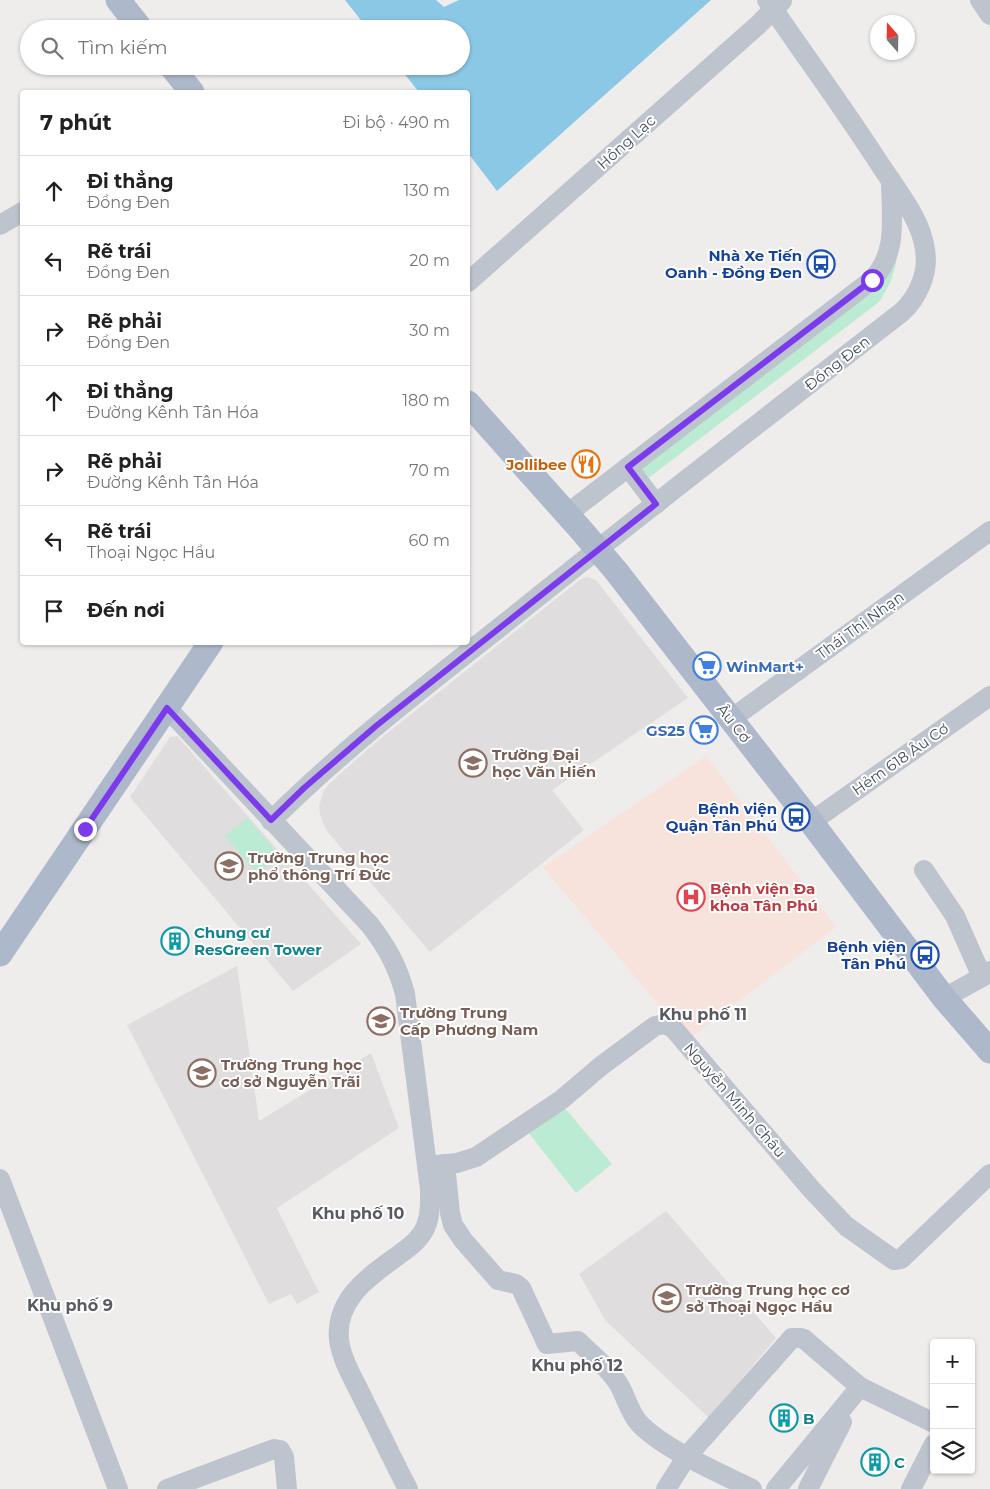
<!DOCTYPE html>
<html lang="vi">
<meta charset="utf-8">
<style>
body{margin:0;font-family:Montserrat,sans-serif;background:#f2f2f2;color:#222}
.controls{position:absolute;right:15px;bottom:15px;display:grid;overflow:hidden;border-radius:5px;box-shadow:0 1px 4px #0004}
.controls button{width:45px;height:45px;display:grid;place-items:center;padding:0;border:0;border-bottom:1px solid #e0e0e0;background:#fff;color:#222;font:25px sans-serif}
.compass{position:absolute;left:870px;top:15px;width:45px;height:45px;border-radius:50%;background:#fff;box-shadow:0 1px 4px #0004;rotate:340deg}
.stop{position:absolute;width:15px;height:15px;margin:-11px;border:4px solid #7c3aed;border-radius:50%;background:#fff}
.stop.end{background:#7c3aed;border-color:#fff;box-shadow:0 1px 5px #0008}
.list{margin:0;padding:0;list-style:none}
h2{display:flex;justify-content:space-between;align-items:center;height:65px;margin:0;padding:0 20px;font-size:21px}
h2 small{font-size:16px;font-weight:400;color:#767676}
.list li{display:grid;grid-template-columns:32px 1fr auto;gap:15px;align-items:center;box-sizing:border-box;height:70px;padding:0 20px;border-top:1px solid #e0e0e0}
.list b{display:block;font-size:19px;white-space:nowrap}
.list p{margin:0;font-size:16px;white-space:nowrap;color:#767676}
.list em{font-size:16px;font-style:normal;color:#767676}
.icon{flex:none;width:28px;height:28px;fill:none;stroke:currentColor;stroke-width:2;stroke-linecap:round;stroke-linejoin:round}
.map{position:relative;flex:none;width:990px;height:1489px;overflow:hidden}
.search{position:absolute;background:#fff;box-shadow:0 1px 4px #0004;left:20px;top:20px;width:450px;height:55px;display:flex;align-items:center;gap:12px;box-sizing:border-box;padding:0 18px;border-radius:28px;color:#767676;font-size:19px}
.panel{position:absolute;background:#fff;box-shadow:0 1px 4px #0004;left:20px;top:90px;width:450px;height:555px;border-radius:5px}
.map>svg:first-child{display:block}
.education{fill:#dfdddd}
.medical{fill:#f8e2dc}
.green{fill:#bbebd3}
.water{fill:#8bc8e5}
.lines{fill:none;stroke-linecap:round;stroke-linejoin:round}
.minor{stroke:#bdc4ce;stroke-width:20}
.major{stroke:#adb8ca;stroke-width:25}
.route{stroke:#7c3aed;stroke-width:6}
.labels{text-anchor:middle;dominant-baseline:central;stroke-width:4;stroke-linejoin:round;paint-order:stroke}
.street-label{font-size:15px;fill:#454d58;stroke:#fff}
.transit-label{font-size:15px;font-weight:bold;fill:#164399;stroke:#fff;text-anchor:end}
.food-label{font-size:15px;font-weight:bold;fill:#c56008;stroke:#fff;text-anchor:end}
.shop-label{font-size:15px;font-weight:bold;fill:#366cbe;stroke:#fff;text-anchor:start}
.education-label{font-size:15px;font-weight:bold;fill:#785e54;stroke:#fff;text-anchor:start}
.health-label{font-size:15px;font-weight:bold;fill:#be3a42;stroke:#fff;text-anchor:start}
.culture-label{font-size:15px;font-weight:bold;fill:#0d838f;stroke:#fff;text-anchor:start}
.neighbourhood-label{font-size:16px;font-weight:bold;fill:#595b60;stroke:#fff}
</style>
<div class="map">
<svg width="990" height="1489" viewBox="0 0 990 1489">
<rect width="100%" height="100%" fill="#efecec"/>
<!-- education -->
<g class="education">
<polygon points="587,577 596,580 688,698 552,790 584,830 430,952 326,830 320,814 319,806 324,790 331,782 375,743 581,579"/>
<polygon points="177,736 361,944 293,991 130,797 170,737"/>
<polygon points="237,966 259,1121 371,1053 399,1128 277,1208 319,1292 297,1304 291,1294 269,1304 127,1025"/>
<polygon points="666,1211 776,1338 709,1418 606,1321 579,1274"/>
</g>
<!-- medical -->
<polygon class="medical" points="706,756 836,927 688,1040 543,867"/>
<!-- green -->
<g class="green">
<path d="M899 242C896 269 893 280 879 302L642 483 634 471 872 293Z"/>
<polygon points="247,818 279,855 257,874 225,836"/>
<polygon points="564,1107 612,1164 576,1193 528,1132"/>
</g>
<!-- water -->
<polygon class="water" points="345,0 436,0 444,7 459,0 711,0 497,191 468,153 468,92 419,92 398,66 461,66 461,29 368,29"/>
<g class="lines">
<!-- minor -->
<g class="minor">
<polyline points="980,0 990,15"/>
<polyline points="0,225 22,212"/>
<polyline points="468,282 758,25 782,1"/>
<polyline points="628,467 656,504"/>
<path d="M567 514 872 280C899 252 891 216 891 180"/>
<path d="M167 708 370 925C387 947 398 967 405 994L430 1189C430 1200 431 1212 427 1223 423 1237 411 1246 400 1254 370 1276 335 1298 339 1340 342 1362 356 1383 365 1403 380 1432 393 1461 408 1489"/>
<polyline points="731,719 990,531"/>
<path d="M271 821C346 746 431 682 514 616 642 513 772 413 902 312 918 297 929 273 925 250 921 219 898 192 881 166 845 110 805 56 767 0"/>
<polyline points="811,822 990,696"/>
<polyline points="924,870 955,916 982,977"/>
<polyline points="944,998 982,977 990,971"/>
<path d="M445 1164 450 1213 453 1225 463 1240 498 1280 516 1284 521 1288 547 1344 578 1341C591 1354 608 1367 618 1383 626 1396 629 1412 639 1423 663 1449 720 1473 752 1489"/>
<polyline points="427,1166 457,1163 476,1157 561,1100 601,1066 655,1026 665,1024 673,1028 812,1190 846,1226 894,1260 901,1259 990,1174"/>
<polyline points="0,1179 118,1489"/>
<polyline points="167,1489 274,1449 280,1450 284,1457 287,1489"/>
<polyline points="666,1489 687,1456 792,1338 801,1338 804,1339 860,1387 934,1423"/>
<polyline points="776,1489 860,1387"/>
<polyline points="808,1489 842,1422"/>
<polyline points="911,1489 934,1444"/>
</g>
<!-- major -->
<g class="major">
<polyline points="118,0 141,29"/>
<polyline points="171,66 192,92"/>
<polyline points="468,403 582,531 616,571 811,822 944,998 990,1051"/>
<polyline points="0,954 211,642"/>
</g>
</g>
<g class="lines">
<!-- route -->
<polyline class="route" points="85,829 167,708 271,820 304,788 376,726 656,504 628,467 872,280"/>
</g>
<!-- icons -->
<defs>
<g id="bus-ring" transform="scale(1.4375)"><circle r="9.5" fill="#fff" stroke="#1a4fb4" stroke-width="1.5"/><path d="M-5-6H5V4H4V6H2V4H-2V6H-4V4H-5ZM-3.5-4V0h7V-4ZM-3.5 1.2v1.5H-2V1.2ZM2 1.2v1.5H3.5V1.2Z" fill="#1a4fb4"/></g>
<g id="restaurant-ring" transform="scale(1.4375)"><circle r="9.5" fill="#fff" stroke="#e8710a" stroke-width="1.5"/><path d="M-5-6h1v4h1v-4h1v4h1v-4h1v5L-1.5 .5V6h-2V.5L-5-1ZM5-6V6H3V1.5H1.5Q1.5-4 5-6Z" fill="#e8710a"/></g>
<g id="supermarket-ring" transform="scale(1.4375)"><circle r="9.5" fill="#fff" stroke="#3f7fe0" stroke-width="1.5"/><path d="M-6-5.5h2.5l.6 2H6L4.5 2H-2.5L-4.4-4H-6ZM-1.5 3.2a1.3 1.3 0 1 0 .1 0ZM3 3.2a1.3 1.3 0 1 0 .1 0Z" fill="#3f7fe0"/></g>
<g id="university-ring" transform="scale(1.4375)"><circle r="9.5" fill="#fff" stroke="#8d6e63" stroke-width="1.5"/><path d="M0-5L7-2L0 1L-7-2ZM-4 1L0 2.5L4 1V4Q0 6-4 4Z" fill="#8d6e63"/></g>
<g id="school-ring" transform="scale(1.4375)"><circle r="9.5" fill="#fff" stroke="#8d6e63" stroke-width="1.5"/><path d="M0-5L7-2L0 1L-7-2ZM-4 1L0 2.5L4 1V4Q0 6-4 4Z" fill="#8d6e63"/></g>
<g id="hospital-ring" transform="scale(1.4375)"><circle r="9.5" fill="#fff" stroke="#e0444e" stroke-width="1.5"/><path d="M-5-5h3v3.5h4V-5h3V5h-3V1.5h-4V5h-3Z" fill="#e0444e"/></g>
<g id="building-ring" transform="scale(1.4375)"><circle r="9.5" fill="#fff" stroke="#0f9aa8" stroke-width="1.5"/><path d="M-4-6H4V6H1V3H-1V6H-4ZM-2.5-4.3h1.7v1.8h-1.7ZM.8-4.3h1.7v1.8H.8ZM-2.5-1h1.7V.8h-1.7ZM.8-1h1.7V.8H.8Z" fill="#0f9aa8"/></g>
</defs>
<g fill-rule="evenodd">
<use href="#bus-ring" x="821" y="264"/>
<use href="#restaurant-ring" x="586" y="464"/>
<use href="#supermarket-ring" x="707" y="666"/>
<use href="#supermarket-ring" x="704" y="730"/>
<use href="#university-ring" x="473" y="763"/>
<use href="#bus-ring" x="796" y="817"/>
<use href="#school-ring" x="229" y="866"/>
<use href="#hospital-ring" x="691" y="897"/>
<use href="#building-ring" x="175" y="941"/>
<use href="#bus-ring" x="925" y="955"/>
<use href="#school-ring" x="381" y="1021"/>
<use href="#school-ring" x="202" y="1073"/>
<use href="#school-ring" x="667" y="1298"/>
<use href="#building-ring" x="784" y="1418"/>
<use href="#building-ring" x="875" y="1462"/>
</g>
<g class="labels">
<!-- street labels -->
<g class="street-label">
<text transform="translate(626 142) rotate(-42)">Hồng Lạc</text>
<text transform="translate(837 363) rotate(-38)">Đồng Đen</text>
<text transform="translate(860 625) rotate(-36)">Thái Thị Nhạn</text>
<text transform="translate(734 723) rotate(52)">Âu Cơ</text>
<text transform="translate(900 759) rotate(-35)">Hẻm 618 Âu Cơ</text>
<text transform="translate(735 1100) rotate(49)">Nguyễn Minh Châu</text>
</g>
<!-- transit labels -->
<g class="transit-label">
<text x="802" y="255">Nhà Xe Tiến<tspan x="802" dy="17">Oanh - Đồng Đen</tspan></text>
<text x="777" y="808">Bệnh viện<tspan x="777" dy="17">Quận Tân Phú</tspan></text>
<text x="906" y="946">Bệnh viện<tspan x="906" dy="17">Tân Phú</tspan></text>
</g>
<!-- food labels -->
<g class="food-label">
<text x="567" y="464">Jollibee</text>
</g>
<!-- shop labels -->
<g class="shop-label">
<text x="726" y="666">WinMart+</text>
<text x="685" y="730" text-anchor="end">GS25</text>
</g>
<!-- education labels -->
<g class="education-label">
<text x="492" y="754">Trường Đại<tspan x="492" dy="17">học Văn Hiến</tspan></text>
<text x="248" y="857">Trường Trung học<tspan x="248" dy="17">phổ thông Trí Đức</tspan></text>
<text x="400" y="1012">Trường Trung<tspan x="400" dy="17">Cấp Phương Nam</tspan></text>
<text x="221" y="1064">Trường Trung học<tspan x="221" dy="17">cơ sở Nguyễn Trãi</tspan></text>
<text x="686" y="1289">Trường Trung học cơ<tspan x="686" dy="17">sở Thoại Ngọc Hầu</tspan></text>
</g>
<!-- health labels -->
<g class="health-label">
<text x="710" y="888">Bệnh viện Đa<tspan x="710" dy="17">khoa Tân Phú</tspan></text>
</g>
<!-- culture labels -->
<g class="culture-label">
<text x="194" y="932">Chung cư<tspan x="194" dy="17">ResGreen Tower</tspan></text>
<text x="803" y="1418">B</text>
<text x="894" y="1462">C</text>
</g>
<!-- neighbourhood labels -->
<g class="neighbourhood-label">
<text x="703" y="1014">Khu phố 11</text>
<text x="358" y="1213">Khu phố 10</text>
<text x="70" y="1305">Khu phố 9</text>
<text x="577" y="1365">Khu phố 12</text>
</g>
</g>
</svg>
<div class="controls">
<button>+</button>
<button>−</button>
<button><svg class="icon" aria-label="layers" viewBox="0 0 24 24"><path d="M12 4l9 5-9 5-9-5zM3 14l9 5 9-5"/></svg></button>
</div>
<svg class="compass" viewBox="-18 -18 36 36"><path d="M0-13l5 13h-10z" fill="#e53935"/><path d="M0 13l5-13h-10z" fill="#767676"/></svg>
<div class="stop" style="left:872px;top:280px"></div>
<div class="stop end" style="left:85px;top:829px"></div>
<div class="search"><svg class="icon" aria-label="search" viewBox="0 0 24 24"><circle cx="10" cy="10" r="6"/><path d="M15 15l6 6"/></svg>Tìm kiếm</div>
<section class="panel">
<h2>7 phút<small>Đi bộ · 490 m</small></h2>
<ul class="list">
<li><svg class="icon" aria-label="ahead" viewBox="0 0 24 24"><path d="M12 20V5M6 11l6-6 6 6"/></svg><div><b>Đi thẳng</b><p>Đồng Đen</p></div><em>130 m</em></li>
<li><svg class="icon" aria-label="left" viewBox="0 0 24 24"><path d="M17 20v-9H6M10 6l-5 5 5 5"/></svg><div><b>Rẽ trái</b><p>Đồng Đen</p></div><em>20 m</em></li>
<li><svg class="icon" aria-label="right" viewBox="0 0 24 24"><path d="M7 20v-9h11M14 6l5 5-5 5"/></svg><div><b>Rẽ phải</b><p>Đồng Đen</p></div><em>30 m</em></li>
<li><svg class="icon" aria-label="ahead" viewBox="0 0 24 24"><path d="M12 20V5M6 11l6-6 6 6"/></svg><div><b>Đi thẳng</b><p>Đường Kênh Tân Hóa</p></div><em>180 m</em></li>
<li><svg class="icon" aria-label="right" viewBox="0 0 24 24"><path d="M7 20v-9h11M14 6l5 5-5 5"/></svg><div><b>Rẽ phải</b><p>Đường Kênh Tân Hóa</p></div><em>70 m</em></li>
<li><svg class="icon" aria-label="left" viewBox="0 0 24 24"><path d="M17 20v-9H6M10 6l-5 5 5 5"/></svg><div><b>Rẽ trái</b><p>Thoại Ngọc Hầu</p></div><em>60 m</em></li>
<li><svg class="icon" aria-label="arrive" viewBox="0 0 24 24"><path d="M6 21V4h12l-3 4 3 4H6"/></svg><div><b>Đến nơi</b></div></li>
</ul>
</section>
</div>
